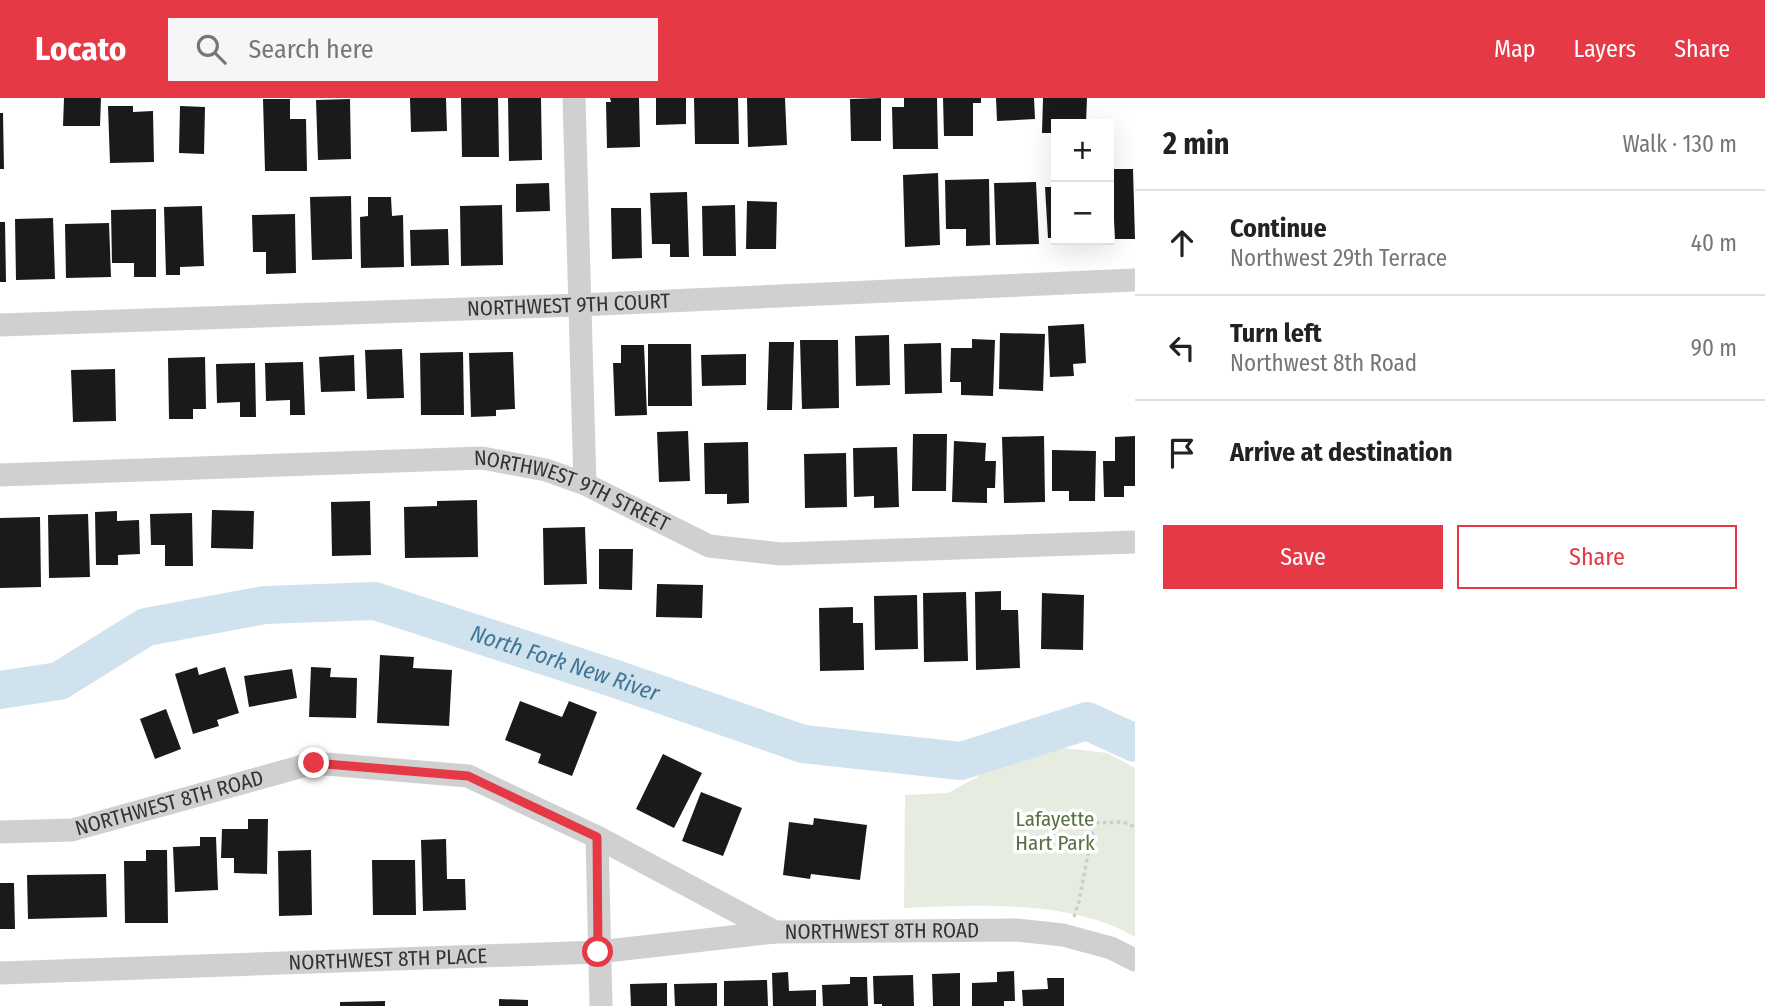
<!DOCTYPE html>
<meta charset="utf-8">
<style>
body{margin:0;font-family:"Fira Sans Condensed",sans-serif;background:#f6f6f6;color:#222}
.controls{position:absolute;right:21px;top:21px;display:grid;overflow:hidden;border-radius:0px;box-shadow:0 7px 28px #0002}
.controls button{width:63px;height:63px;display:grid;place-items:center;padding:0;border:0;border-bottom:2px solid #e0e0e0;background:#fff;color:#222;font:35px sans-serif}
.stop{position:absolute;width:21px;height:21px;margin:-16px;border:5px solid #e63946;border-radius:50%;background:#fff}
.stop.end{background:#e63946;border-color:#fff;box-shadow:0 2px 7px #0008}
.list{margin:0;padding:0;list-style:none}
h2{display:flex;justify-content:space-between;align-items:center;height:91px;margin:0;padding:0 28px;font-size:30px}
h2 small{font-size:23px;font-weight:400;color:#767676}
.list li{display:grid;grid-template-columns:46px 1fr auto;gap:21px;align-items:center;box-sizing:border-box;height:105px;padding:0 28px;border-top:2px solid #e0e0e0}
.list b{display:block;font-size:26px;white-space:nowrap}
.list p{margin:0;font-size:23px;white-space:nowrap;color:#767676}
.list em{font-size:23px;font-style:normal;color:#767676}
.actions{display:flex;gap:14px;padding:21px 28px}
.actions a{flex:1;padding:16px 0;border:2px solid #e63946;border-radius:0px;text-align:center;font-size:24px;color:#e63946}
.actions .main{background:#e63946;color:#fff}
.icon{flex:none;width:38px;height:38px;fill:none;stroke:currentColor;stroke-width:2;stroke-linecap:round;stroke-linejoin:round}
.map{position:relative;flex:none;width:1135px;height:908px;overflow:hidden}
header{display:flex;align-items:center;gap:42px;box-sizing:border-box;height:98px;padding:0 35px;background:#e63946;color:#fff}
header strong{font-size:33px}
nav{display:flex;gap:38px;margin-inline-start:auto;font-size:24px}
.search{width:490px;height:63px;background:#f6f6f6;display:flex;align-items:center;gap:18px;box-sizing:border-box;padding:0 24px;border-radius:0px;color:#767676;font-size:26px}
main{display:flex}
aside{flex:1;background:#fff}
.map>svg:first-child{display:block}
.green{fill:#e6ecdf}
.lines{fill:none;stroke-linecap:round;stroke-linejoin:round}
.river{stroke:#cfe2ee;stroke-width:38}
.building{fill:#1a1a1a}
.path{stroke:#cdcdcd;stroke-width:3.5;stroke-dasharray:3.5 3.5;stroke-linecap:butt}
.street{stroke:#d0d0d0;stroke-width:23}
.route{stroke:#e63946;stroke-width:9}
.labels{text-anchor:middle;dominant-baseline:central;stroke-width:7;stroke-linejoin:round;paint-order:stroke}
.street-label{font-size:21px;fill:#333;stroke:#fff}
.park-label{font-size:21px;fill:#56703f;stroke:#fff}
.water-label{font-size:23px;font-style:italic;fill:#3f7597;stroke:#fff}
</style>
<header>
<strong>Locato</strong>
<div class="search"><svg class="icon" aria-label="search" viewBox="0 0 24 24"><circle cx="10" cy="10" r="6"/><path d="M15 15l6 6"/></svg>Search here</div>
<nav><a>Map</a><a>Layers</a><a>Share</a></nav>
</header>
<main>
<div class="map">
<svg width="1135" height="908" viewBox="0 0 1135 908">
<rect width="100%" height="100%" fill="#fff"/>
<!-- green -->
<path class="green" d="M1063 650 1107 655 1135 670V839C1072 801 976 807 904 810L905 697 948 695 1004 664Z"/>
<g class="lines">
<!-- river -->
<path class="river" id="s1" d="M0 592 59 583 146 529 265 507 375 503 616 581 803 646 961 663 1087 623 1135 645"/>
</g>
<!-- building -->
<g class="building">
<polygon points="64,0 101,0 100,28 63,28"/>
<polygon points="410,0 446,0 447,33 411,34"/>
<polygon points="461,0 498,0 499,59 462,59"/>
<polygon points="508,0 541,0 542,62 509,63"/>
<polygon points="610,0 639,0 640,49 607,50 606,4 611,4"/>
<polygon points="656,0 686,0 686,26 656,27"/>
<polygon points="694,0 738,0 739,46 695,46"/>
<polygon points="747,0 785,0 787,47 748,49"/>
<polygon points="881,0 881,43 851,43 850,1"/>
<polygon points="904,0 937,0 938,51 893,51 892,9 904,9"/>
<polygon points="943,0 981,0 981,5 973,5 973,38 944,38"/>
<polygon points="996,0 1034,0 1035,21 997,23"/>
<polygon points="1043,0 1087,0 1086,26 1056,26 1056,35 1042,35"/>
<polygon points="263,1 290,1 290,21 306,21 307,73 265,73"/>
<polygon points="350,1 351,61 318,62 316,2"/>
<polygon points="108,8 133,8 133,14 153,13 154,64 110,65"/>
<polygon points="180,8 205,9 204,56 179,55"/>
<polygon points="0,15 3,15 4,71 0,71"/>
<polygon points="1109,71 1133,71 1135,141 1115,141 1114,122 1109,122"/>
<polygon points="938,75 940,147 905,149 903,77"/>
<polygon points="989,81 990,147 966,148 966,131 946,131 945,82"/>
<polygon points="1036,84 1039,146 996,147 994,85"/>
<polygon points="549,85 550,113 516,114 516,86"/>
<polygon points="1045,89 1056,89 1056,140 1048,140"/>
<polygon points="687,94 689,159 670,159 670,146 652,146 650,95"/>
<polygon points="351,98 352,161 312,162 310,99"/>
<polygon points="368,99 391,99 392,118 403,117 404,169 361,170 360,119 368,118"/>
<polygon points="747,103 777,104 776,151 746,151"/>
<polygon points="502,107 503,167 461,168 460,108"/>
<polygon points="735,107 736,158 703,158 702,108"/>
<polygon points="202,108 204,168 180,169 180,177 166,177 164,109"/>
<polygon points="611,110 641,110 642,160 612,161"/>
<polygon points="156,111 156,179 134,179 134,165 112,165 111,112"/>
<polygon points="295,116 296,175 266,176 266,154 253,154 252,117"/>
<polygon points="53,120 55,181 16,182 15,121"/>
<polygon points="0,124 5,124 6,184 0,184"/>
<polygon points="109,125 111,179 66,180 65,126"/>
<polygon points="448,131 449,167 411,168 410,132"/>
<polygon points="1084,226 1086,265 1073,266 1074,278 1050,279 1048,228"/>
<polygon points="1000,235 1045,236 1043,293 999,291"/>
<polygon points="889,237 890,287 856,288 855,238"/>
<polygon points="972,241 995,242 993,298 961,297 961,284 950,284 951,250 972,250"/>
<polygon points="800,242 838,242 839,310 802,311"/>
<polygon points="769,244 794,244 792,312 767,312"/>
<polygon points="941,245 942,295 905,296 904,246"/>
<polygon points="648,246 691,246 692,308 648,308"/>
<polygon points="621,247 644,247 647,317 615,318 613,265 621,265"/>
<polygon points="402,251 404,300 367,301 365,252"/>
<polygon points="463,254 464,317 421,317 420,255"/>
<polygon points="513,254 515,311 496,312 496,318 471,319 469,255"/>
<polygon points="746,256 746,287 702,288 701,257"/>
<polygon points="354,257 355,293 321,294 319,259"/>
<polygon points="205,259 206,311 193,311 193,321 169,321 168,260"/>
<polygon points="303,264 305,317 290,317 290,302 266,303 265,265"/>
<polygon points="255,265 256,319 240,319 240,304 217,305 216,266"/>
<polygon points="115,271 116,323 73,324 71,272"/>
<polygon points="688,333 690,383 659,384 657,334"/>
<polygon points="913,336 947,336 946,393 912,393"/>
<polygon points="1044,338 1045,404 1004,405 1002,339"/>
<polygon points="1135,338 1135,388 1124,388 1124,399 1104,399 1103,363 1115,363 1115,339"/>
<polygon points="954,343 986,345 985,363 996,363 995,390 987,390 987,405 952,404"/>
<polygon points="748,344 749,405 727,406 727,396 705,396 704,345"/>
<polygon points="897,349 899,409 874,410 874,398 854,399 853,350"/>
<polygon points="1052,352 1096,353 1095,403 1069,403 1069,393 1052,393"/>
<polygon points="846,355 847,409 805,410 804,356"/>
<polygon points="477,402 478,459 405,460 404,409 437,408 437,403"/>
<polygon points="370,403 371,457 332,458 331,404"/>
<polygon points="212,412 254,413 253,451 211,450"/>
<polygon points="117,413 117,423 139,422 140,456 118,457 118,467 96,467 95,414"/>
<polygon points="192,415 193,468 165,468 165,447 151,447 150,416"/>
<polygon points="88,416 90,479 49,480 48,417"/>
<polygon points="40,419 41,489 0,490 0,420"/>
<polygon points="585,429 587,486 544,487 543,430"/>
<polygon points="599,451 633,451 632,492 599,491"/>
<polygon points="657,486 703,487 702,520 656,519"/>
<polygon points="1001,493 1001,512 1018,512 1020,570 976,572 975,494"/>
<polygon points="966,494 968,563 924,564 923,495"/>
<polygon points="1042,495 1084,497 1083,552 1041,551"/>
<polygon points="917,497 918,551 875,552 874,498"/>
<polygon points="853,509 853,525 863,525 864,572 820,573 819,510"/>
<polygon points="380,557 414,559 413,570 452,572 449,628 377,625"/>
<polygon points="197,569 199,577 225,569 239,615 217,622 219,628 193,636 175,576"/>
<polygon points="311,569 331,570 330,579 357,580 356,620 309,619"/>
<polygon points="292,571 297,600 249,609 244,578"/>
<polygon points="520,603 562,619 569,603 597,614 572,678 538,665 541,656 505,642"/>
<polygon points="166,611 181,651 155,661 140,621"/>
<polygon points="663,656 702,675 674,730 636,711"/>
<polygon points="701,694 742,710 723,758 682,743"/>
<polygon points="814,720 867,727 860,782 811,776 810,781 783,777 789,724 813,727"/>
<polygon points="248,721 268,721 267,776 234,775 234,760 221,760 222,731 248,731"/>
<polygon points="200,739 216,739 218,792 175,794 173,749 200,748"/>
<polygon points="446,741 447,781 465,781 466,812 423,813 421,742"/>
<polygon points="146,752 167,752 168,825 125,825 124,763 146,763"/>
<polygon points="311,752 312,817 279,818 278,753"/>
<polygon points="372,762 415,762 416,817 373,817"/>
<polygon points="106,776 107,819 28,821 27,777"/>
<polygon points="0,785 14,785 15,831 0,831"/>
<polygon points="1014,873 1015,903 1004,903 1004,908 972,908 972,885 997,884 997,874"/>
<polygon points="788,874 789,893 816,892 816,908 773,908 772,875"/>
<polygon points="960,875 960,908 933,908 932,876"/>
<polygon points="913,877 914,908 882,908 882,906 874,906 873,878"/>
<polygon points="850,879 867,879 868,908 823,908 822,887 850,886"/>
<polygon points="1047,880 1064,880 1064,908 1023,908 1022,892 1048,891"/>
<polygon points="767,882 768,908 724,908 724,883"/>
<polygon points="667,885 667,908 631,908 630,886"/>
<polygon points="717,885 717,908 675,908 674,886"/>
<polygon points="499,901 528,902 528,908 499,908"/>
<polygon points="385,903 385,908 340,908 340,904"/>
</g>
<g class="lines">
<!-- path -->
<polyline class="path" points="1074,819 1079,803 1094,725 1123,724 1135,729"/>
<!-- street -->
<g class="street">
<polyline points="574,0 585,386"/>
<path id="s2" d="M0 227 579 207 1135 182"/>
<path id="s3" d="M0 377 482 360 546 372 585 386 709 448 781 456 1135 444"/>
<path id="s4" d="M0 734 72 732 314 665 468 678 597 739 775 834 1016 832 1063 837 1111 850 1135 862"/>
<polyline points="597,739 601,908"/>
<path id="s5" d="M0 875 598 854 775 834"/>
</g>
</g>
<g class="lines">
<!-- route -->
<polyline class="route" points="314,665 468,678 597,739 598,854"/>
</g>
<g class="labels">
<!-- street labels -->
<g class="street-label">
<text stroke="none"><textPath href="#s2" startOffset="569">NORTHWEST 9TH COURT</textPath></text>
<text stroke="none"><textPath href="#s3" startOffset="578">NORTHWEST 9TH STREET</textPath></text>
<text stroke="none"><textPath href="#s4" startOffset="173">NORTHWEST 8TH ROAD</textPath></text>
<text stroke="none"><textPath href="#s4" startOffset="929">NORTHWEST 8TH ROAD</textPath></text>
<text stroke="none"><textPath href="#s5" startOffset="388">NORTHWEST 8TH PLACE</textPath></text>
</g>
<!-- park labels -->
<g class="park-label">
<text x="1055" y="721">Lafayette<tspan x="1055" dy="24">Hart Park</tspan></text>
</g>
<!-- water labels -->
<g class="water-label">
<text stroke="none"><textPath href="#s1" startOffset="593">North Fork New River</textPath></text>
</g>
</g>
</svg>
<div class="controls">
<button>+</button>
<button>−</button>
</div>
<div class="stop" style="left:598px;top:854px"></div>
<div class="stop end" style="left:314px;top:665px"></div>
</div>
<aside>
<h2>2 min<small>Walk · 130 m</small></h2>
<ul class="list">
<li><svg class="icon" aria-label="ahead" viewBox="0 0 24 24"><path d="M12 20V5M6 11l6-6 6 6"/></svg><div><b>Continue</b><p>Northwest 29th Terrace</p></div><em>40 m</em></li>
<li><svg class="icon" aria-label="left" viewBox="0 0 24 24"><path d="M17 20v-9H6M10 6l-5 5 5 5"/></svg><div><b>Turn left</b><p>Northwest 8th Road</p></div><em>90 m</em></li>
<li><svg class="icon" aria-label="arrive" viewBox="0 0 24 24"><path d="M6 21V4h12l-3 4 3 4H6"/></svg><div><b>Arrive at destination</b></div></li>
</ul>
<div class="actions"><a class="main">Save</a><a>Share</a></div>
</aside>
</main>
